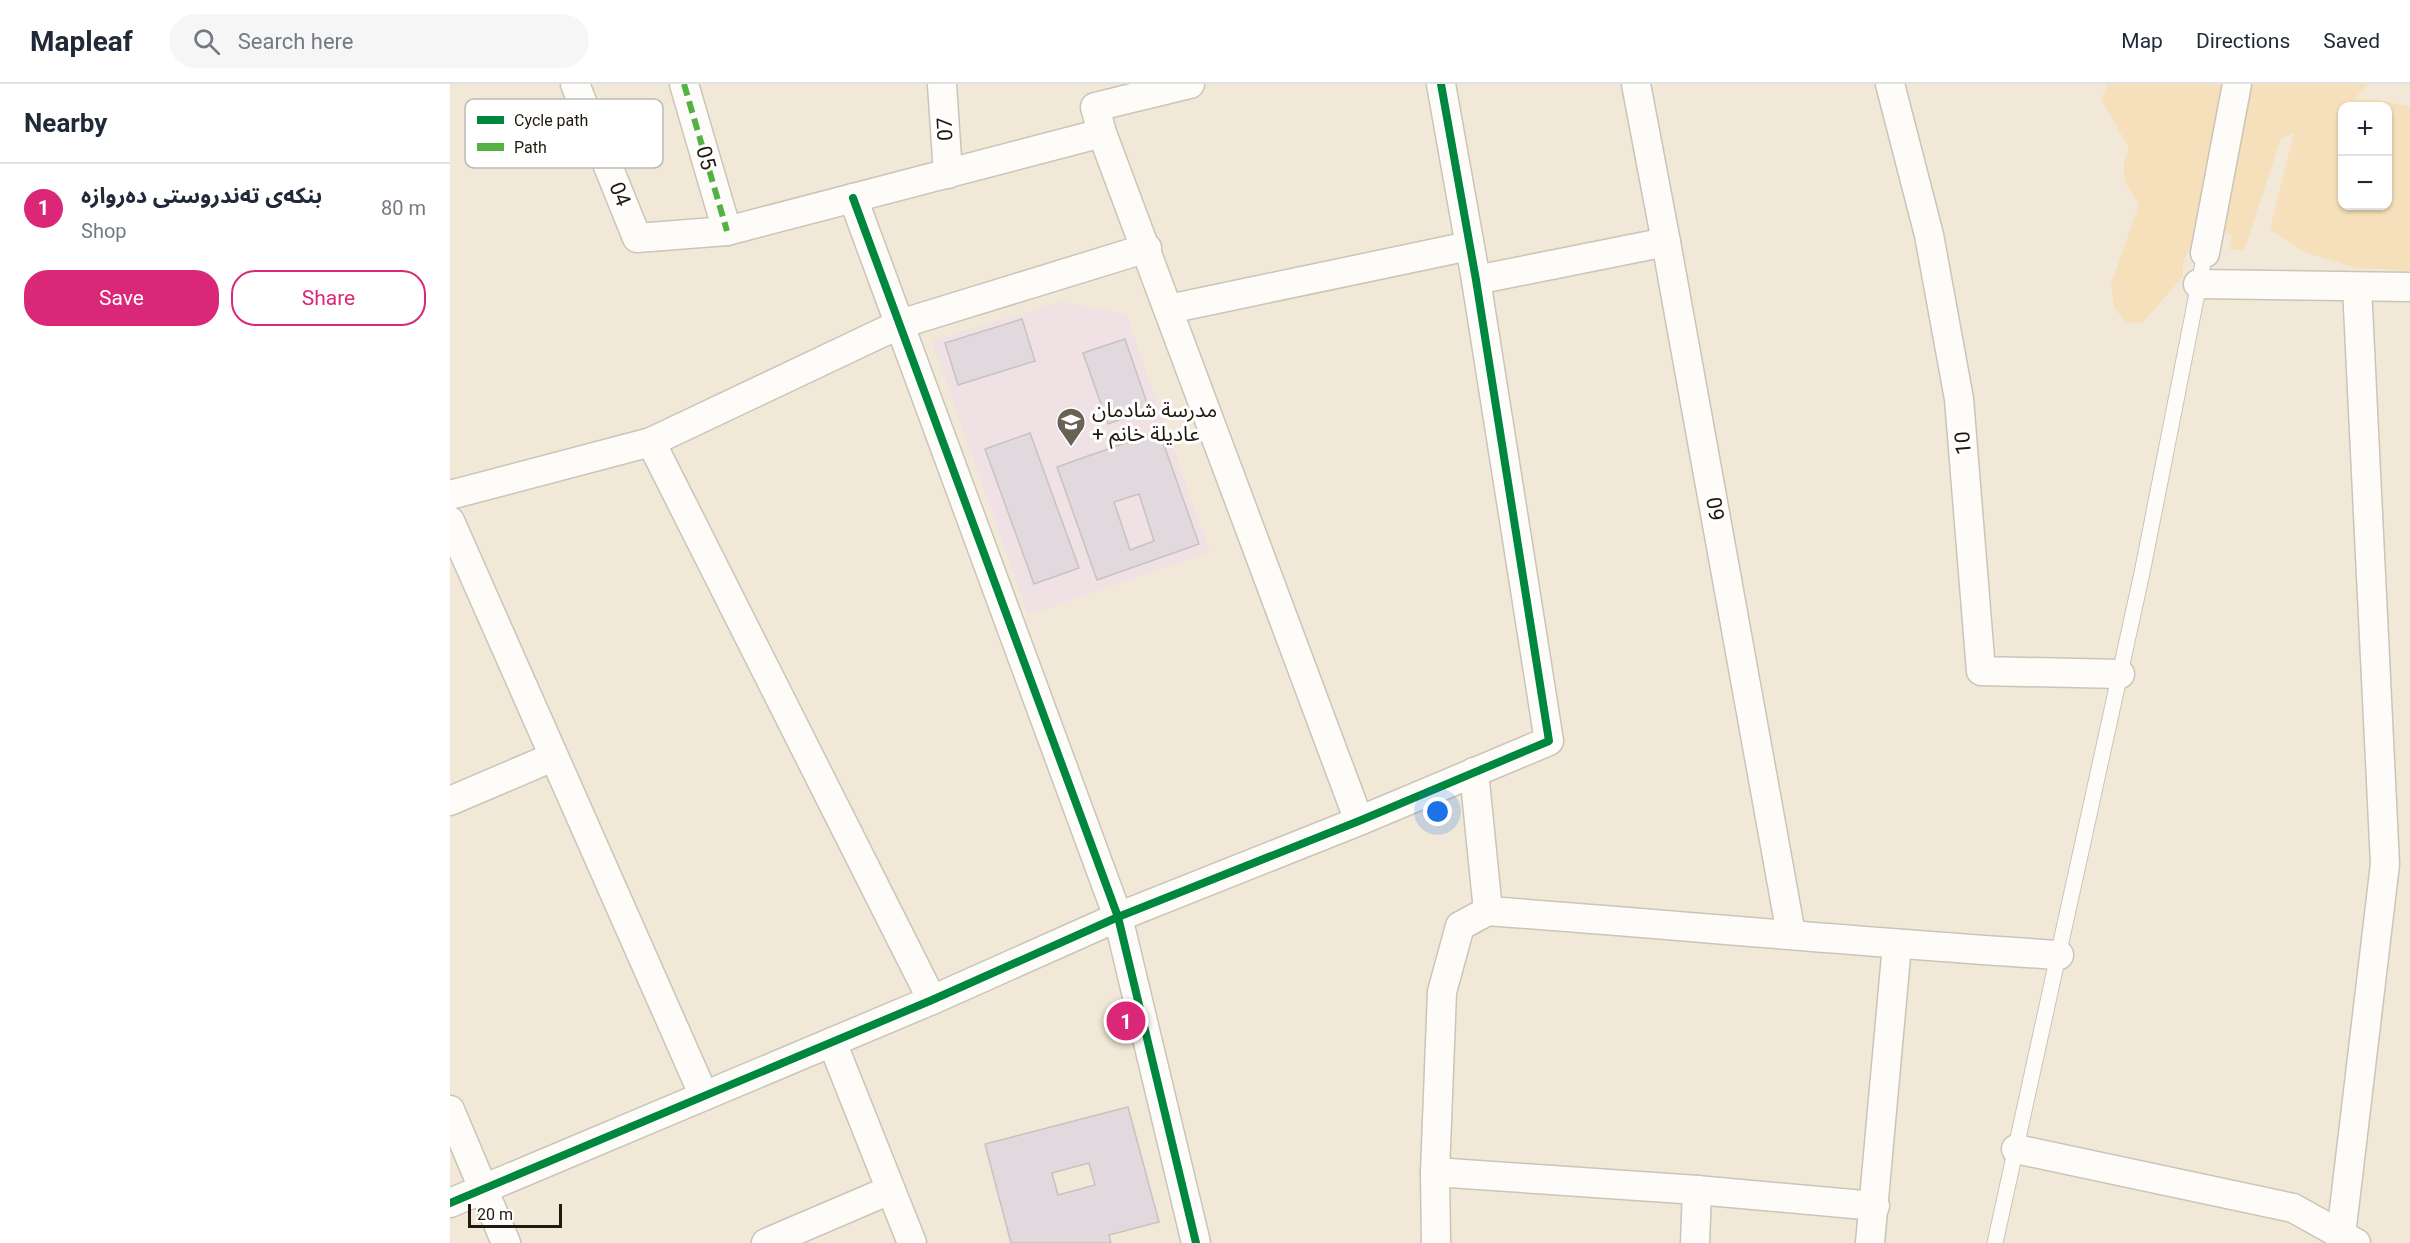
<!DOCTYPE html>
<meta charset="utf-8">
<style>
body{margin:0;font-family:Roboto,"Noto Sans Arabic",sans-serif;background:#f6f6f7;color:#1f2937}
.controls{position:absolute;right:18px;top:18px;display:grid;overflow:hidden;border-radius:12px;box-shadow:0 2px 4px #0004}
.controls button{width:54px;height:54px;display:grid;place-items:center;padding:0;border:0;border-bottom:2px solid #e0e1e3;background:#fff;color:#1f2937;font:30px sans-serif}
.scale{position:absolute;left:18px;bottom:15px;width:94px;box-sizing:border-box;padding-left:6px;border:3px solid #20190f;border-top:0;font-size:16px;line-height:21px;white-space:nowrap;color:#20190f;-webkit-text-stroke:4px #fff;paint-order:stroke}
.you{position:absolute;left:988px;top:728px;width:21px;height:21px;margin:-15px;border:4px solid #fff;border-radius:50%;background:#1a73e8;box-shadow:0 0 0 9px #1a73e833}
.badge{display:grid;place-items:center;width:39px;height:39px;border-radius:50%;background:#db2777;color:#fff;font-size:20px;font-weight:700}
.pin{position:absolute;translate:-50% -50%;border:3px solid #fff;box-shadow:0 2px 6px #0006}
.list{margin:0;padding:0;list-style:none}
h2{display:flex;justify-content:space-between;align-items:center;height:78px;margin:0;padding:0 24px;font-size:26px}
h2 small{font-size:20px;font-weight:400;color:#747a83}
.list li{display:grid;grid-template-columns:39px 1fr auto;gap:18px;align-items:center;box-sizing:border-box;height:90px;padding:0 24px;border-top:2px solid #e0e1e3}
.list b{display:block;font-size:22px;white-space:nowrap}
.list p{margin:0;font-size:20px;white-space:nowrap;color:#747a83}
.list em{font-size:20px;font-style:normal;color:#747a83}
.actions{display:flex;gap:12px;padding:18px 24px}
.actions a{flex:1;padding:14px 0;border:2px solid #db2777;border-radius:24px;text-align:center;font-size:21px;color:#db2777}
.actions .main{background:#db2777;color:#fff}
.icon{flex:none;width:33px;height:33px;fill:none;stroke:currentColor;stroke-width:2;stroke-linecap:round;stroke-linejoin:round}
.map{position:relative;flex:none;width:1960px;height:1159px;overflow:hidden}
header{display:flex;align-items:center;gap:36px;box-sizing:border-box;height:84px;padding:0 30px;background:#fff;border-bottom:2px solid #e0e1e3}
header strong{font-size:28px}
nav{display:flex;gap:33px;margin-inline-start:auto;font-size:21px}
.search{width:420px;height:54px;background:#f6f6f7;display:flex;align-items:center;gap:15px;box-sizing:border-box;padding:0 21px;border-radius:33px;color:#747a83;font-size:22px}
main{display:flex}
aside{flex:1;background:#fff}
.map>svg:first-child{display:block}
.education{fill:#efe1e4}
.green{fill:#f6dfbb;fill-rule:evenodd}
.building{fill:#e1d9de;stroke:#c8c2c1;stroke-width:1.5;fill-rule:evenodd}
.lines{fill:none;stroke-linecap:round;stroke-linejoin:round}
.lane-casing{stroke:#cbc4b8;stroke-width:17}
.street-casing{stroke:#cbc4b8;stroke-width:31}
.lane{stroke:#fdfcf9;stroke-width:15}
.street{stroke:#fdfcf9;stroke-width:28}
.quiet{stroke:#55b144;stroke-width:6;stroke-dasharray:12 6;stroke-linecap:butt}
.cycleway-casing{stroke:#fff;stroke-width:11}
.cycleway{stroke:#00873e;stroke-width:8}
.labels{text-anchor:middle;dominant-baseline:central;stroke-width:6;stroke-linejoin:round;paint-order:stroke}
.street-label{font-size:21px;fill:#20190f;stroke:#fff}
.poi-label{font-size:21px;fill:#20190f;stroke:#fff;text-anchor:start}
.key{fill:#fff;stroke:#bcbab7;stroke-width:1.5}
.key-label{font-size:16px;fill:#20190f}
</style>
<header>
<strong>Mapleaf</strong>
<div class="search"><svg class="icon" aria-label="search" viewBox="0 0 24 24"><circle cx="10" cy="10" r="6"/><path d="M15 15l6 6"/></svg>Search here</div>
<nav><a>Map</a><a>Directions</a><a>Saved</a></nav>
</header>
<main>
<aside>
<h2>Nearby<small></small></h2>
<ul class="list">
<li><span class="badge">1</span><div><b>بنکەی تەندروستی دەروازە</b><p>Shop</p></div><em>80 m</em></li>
</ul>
<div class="actions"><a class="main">Save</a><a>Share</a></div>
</aside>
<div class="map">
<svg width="1960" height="1159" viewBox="0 0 1960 1159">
<rect width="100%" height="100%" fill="#f2e8d8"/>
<!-- education -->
<polygon class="education" points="610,218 676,230 760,468 578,531 482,257"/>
<!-- green -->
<path class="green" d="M1658 0H1919L1904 15 1930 16 1960 23V187L1906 184 1854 168 1820 145 1844 49 1831 54 1794 167 1779 165 1782 152 1770 146C1747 160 1731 162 1733 193L1693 238 1677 239 1664 224 1661 201 1689 120C1673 98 1669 90 1679 64L1651 15ZM1892 22H1938V122H1892Z"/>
<!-- building -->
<g class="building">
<polygon points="572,235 585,277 508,301 495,259"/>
<polygon points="675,255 699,325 658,340 633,269"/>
<path d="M709 347 749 460 647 496 607 383ZM689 410 704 457 680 466 664 418Z"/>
<polygon points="580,349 629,484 584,500 535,365"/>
<path d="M678 1023 709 1138 659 1151 661 1159H561L535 1060ZM639 1079 645 1101 608 1111 602 1089Z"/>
</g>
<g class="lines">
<!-- lane casing -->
<g class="lane-casing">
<polyline id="lane" points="1545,1159 1692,489 1755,169"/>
</g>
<!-- street casing -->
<g class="street-casing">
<g id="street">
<polyline points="125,0 187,154 277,147 652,49"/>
<polyline points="234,0 277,147"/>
<polyline points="492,0 498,90"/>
<polyline points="740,0 645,23 652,49 909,737"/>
<polyline points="1186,0 1216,158 1341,850"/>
<polyline points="1440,0 1479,151 1509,315 1531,587 1670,590"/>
<polyline points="403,114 668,833 746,1159"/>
<polyline points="1755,169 1787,0"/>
<polyline points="1026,196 1216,158"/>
<polyline points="1748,200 1960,203"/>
<polyline points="719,225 1019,162"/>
<polyline points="201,358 482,916"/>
<polyline points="0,411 201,358 450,240 697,164"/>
<polyline points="0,437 254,1012"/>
<polyline points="1024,688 1038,827"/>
<polyline points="0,717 103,673"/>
<polyline points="382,958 462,1159"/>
<polyline points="0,1026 56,1159"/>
<polyline points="1566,1065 1843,1124 1906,1159"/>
<polyline points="985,1088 1247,1106 1425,1122"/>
<polyline points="0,1119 482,916 668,833 909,737 1099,657 1026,196 991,0"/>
<polyline points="1891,1151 1935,780 1907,203"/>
<polyline points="316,1159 440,1106"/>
<path d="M986 1159 985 1088 992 908 1010 842 1038 827C1228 841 1418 859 1609 871"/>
<polyline points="1245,1159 1247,1106"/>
<polyline points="1420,1159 1447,861"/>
</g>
</g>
<!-- lane -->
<use href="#lane" class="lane"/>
<!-- street -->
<use href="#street" class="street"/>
<!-- quiet -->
<polyline class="quiet" points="234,0 277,147"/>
<!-- cycleway casing -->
<g class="cycleway-casing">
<g id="cycleway">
<polyline points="403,114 668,833 746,1159"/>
<polyline points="0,1119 482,916 668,833 909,737 1099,657 1026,196 991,0"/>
</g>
</g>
<!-- cycleway -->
<use href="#cycleway" class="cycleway"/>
</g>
<!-- icons -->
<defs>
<g id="school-pin" transform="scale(1.5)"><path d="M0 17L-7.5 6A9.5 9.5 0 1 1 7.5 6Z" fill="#6a6155" stroke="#fff"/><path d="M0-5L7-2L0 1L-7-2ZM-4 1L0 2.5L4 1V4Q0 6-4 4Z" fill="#fff"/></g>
</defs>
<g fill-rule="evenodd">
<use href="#school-pin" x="621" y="338"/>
</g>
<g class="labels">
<!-- street labels -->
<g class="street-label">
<text transform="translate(495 45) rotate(-93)">07</text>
<text transform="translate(256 74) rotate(74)">05</text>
<text transform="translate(170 110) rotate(68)">04</text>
<text transform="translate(1513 359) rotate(-95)">10</text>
<text transform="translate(1265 425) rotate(80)">09</text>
</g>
<!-- poi labels -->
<g class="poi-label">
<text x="642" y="326">مدرسة شادمان<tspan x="642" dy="24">+ عاديلة خانم</tspan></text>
</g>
</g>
<!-- legend -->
<rect x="15" y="15" width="198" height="69" rx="9" class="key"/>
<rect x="27" y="32" width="27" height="8" fill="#00873e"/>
<rect x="27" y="59" width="27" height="8" fill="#55b144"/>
<g class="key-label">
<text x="64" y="42">Cycle path</text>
<text x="64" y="69">Path</text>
</g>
</svg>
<div class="controls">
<button>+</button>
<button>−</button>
</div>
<div class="scale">20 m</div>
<div class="you"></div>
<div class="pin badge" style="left:676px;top:937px">1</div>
</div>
</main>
